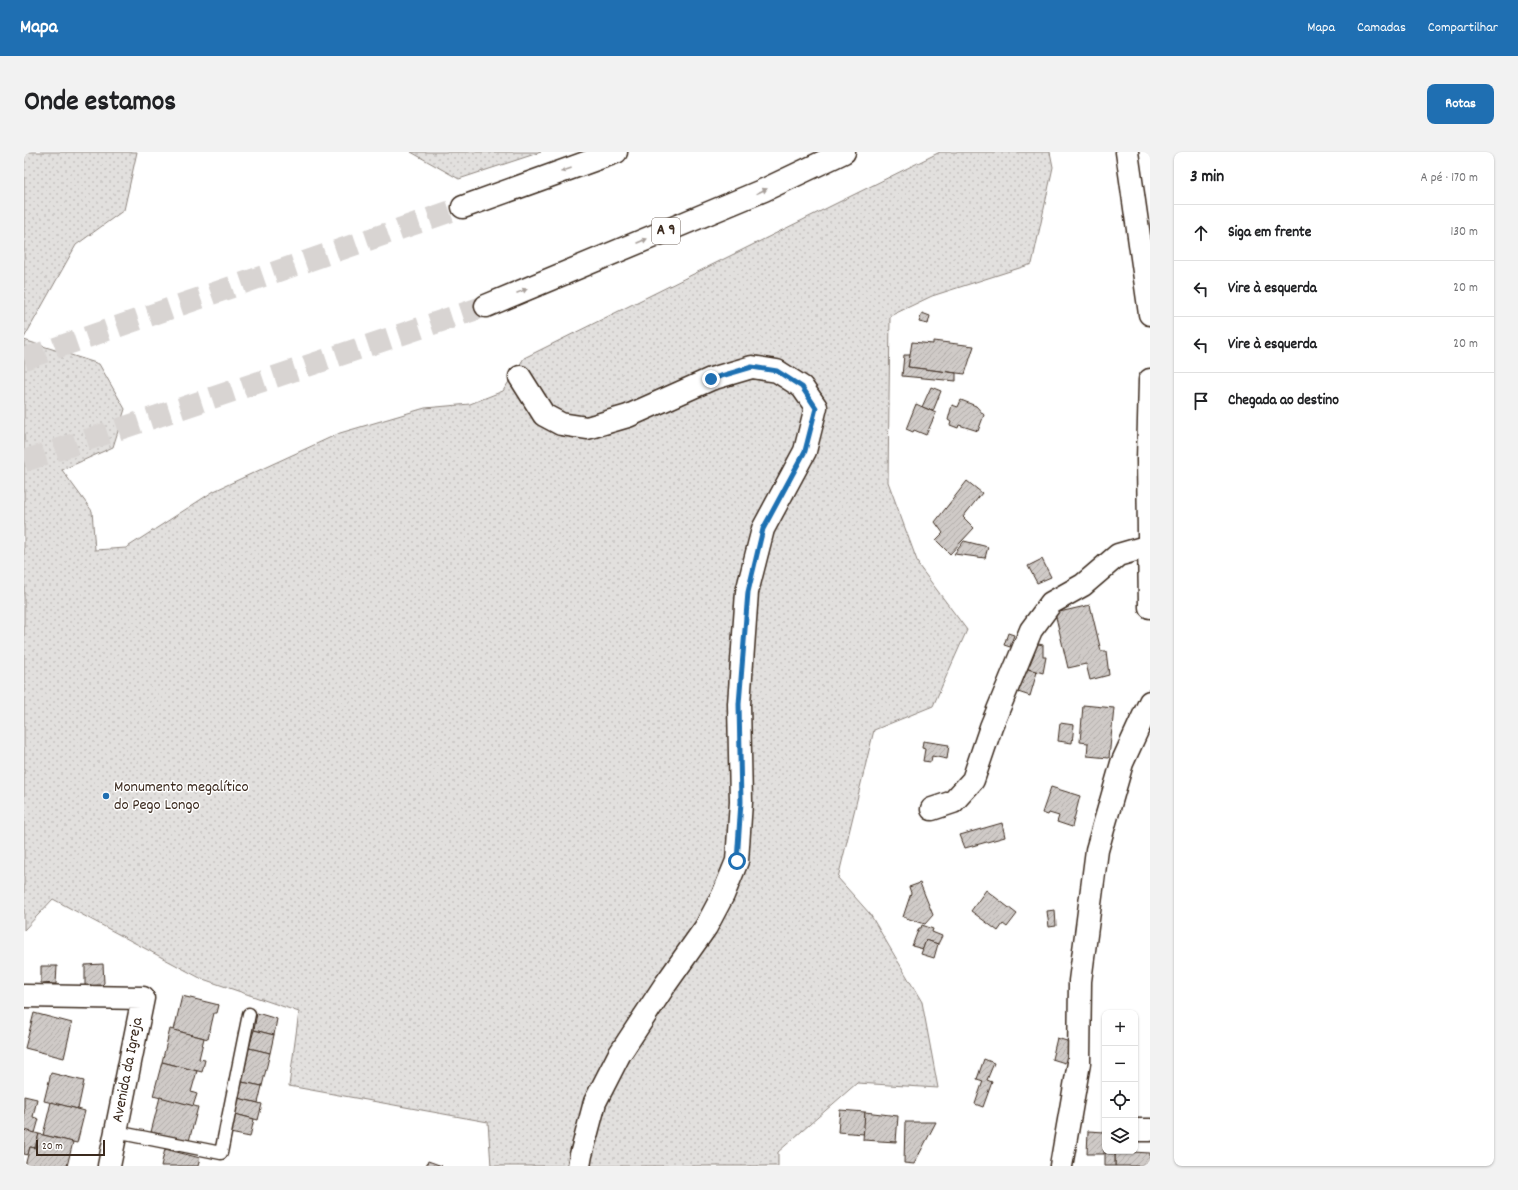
<!DOCTYPE html>
<html lang="pt">
<meta charset="utf-8">
<style>
body{margin:0;font-family:Dekko,sans-serif;background:#f2f2f2;color:#202124}
.controls{position:absolute;right:12px;bottom:12px;display:grid;overflow:hidden;border-radius:8px;box-shadow:0 1px 3px #0004}
.controls button{width:36px;height:36px;display:grid;place-items:center;padding:0;border:0;border-bottom:1px solid #e0e0e0;background:#fff;color:#202124;font:20px sans-serif}
.scale{position:absolute;left:12px;bottom:10px;width:69px;box-sizing:border-box;padding-left:4px;border:2px solid #3b2a1e;border-top:0;font-size:11px;line-height:14px;white-space:nowrap;color:#3b2a1e;-webkit-text-stroke:3px #fff;paint-order:stroke}
.stop{position:absolute;width:12px;height:12px;margin:-9px;border:3px solid #1f6fb2;border-radius:50%;background:#fff}
.stop.end{background:#1f6fb2;border-color:#fff;box-shadow:0 1px 4px #0008}
.list{margin:0;padding:0;list-style:none}
h2{display:flex;justify-content:space-between;align-items:center;height:52px;margin:0;padding:0 16px;font-size:17px}
h2 small{font-size:13px;font-weight:400;color:#757577}
.list li{display:grid;grid-template-columns:26px 1fr auto;gap:12px;align-items:center;box-sizing:border-box;height:56px;padding:0 16px;border-top:1px solid #e0e0e0}
.list b{display:block;font-size:15px;white-space:nowrap}
.list em{font-size:13px;font-style:normal;color:#757577}
.icon{flex:none;width:22px;height:22px;fill:none;stroke:currentColor;stroke-width:2;stroke-linecap:round;stroke-linejoin:round}
.map{position:relative;flex:none;width:1126px;height:1014px;overflow:hidden;border-radius:8px}
header{display:flex;align-items:center;gap:24px;box-sizing:border-box;height:56px;padding:0 20px;background:#1f6fb2;color:#fff}
header strong{font-size:19px}
nav{display:flex;gap:22px;margin-inline-start:auto;font-size:14px}
.intro{display:flex;align-items:center;justify-content:space-between;box-sizing:border-box;height:96px;padding:0 24px}
h1{margin:0;font-size:28px}
.button{padding:10px 18px;border-radius:8px;background:#1f6fb2;color:#fff;font-size:14px;font-weight:700}
main{display:flex;gap:24px;padding:0 24px}
aside{flex:1;background:#fff;border-radius:8px;box-shadow:0 1px 3px #0004}
.map>svg:first-child{display:block}
.grass{fill:url(#grass-dots);stroke:#8e857e}
.building{fill:url(#building-hatch);stroke:#3b2a1e}
.lines{fill:none;stroke-linecap:round;stroke-linejoin:round}
.highway-tunnel{stroke:#d8d4d2;stroke-width:22;stroke-dasharray:22 11;stroke-linecap:butt}
.lane-casing{stroke:#3b2a1e;stroke-width:15}
.street-casing{stroke:#3b2a1e;stroke-width:25}
.secondary-casing{stroke:#3b2a1e;stroke-width:25}
.highway-casing{stroke:#3b2a1e;stroke-width:25}
.lane{stroke:#fff;stroke-width:12}
.street{stroke:#fff;stroke-width:22}
.secondary{stroke:#fff;stroke-width:22}
.highway{stroke:#fff;stroke-width:22}
.oneway{fill:#a79f9a}
.route{stroke:#1f6fb2;stroke-width:5}
.poi-dot{fill:#1f6fb2;stroke:#fff;stroke-width:1.5}
.labels{text-anchor:middle;dominant-baseline:central;stroke-width:3;stroke-linejoin:round;paint-order:stroke}
.shield{fill:#fff;stroke:#766a62;stroke-width:1}
.shield-label{font-size:15px;font-weight:bold;fill:#3b2a1e}
.poi-label{font-size:16px;fill:#3b2a1e;stroke:#fff;text-anchor:start}
.street-label{font-size:16px;fill:#3b2a1e;stroke:#fff}
</style>
<header>
<strong>Mapa</strong>
<nav><a>Mapa</a><a>Camadas</a><a>Compartilhar</a></nav>
</header>
<div class="intro"><h1>Onde estamos</h1><a class="button">Rotas</a></div>
<main>
<div class="map">
<svg width="1126" height="1014" viewBox="0 0 1126 1014">
<defs>
<pattern id="grass-dots" width="8" height="8" patternUnits="userSpaceOnUse"><rect width="8" height="8" fill="#e2e0de"/><path d="M2 2h.1M6 6h.1" fill="none" stroke="#c3c0be" stroke-width="1.8" stroke-linecap="round"/></pattern>
<pattern id="building-hatch" width="6" height="6" patternUnits="userSpaceOnUse"><rect width="6" height="6" fill="#cfcac7"/><path d="M-1 1l2-2M0 6l6-6M5 7l2-2" fill="none" stroke="#b3aeaa"/></pattern>
</defs>
<rect width="100%" height="100%" fill="#fff"/>
<filter id="ink" filterUnits="userSpaceOnUse"><feTurbulence type="fractalNoise" baseFrequency=".025" numOctaves="2"/><feDisplacementMap in="SourceGraphic" scale="8" xChannelSelector="R" yChannelSelector="G"/><feConvolveMatrix kernelMatrix="1 2 1 2 8 2 1 2 1" color-interpolation-filters="sRGB"/></filter>
<g filter="url(#ink)">
<!-- grass -->
<g class="grass">
<polygon points="0,0 113,0 100,58 52,93 0,186"/>
<polygon points="387,0 517,0 435,27"/>
<polygon points="916,0 1026,0 1029,15 1008,112 908,144 866,164 864,330 895,414 943,478 909,554 850,578 814,726 846,762 898,850 914,936 833,931 754,1000 754,1014 467,1014 464,970 265,934 275,860 176,826 29,747 0,778 0,188 75,212 101,257 89,295 38,318 68,359 71,398 102,396 190,339 316,281 401,256 446,252 479,239 500,206"/>
</g>
<!-- building -->
<g class="building">
<polygon points="898,161 906,164 904,172 895,170"/>
<polygon points="909,189 950,194 941,222 884,215 888,190 909,192"/>
<polygon points="880,203 886,203 884,215 932,221 932,229 878,224"/>
<polygon points="907,235 917,239 909,259 898,255"/>
<polygon points="937,248 952,254 960,263 954,279 935,273 934,276 926,273 927,270 924,268 928,253 934,255"/>
<polygon points="892,252 912,261 902,283 890,278 889,280 882,277"/>
<polygon points="943,329 958,341 939,365 950,376 926,402 912,388 919,381 911,370"/>
<polygon points="940,389 964,395 961,406 930,402"/>
<polygon points="1018,407 1027,425 1013,431 1004,414"/>
<polygon points="1066,453 1077,499 1082,499 1085,523 1066,528 1062,512 1044,516 1031,461"/>
<polygon points="984,481 990,483 986,495 980,493"/>
<polygon points="1010,491 1019,493 1019,505 1022,505 1019,521 1001,516"/>
<polygon points="1001,516 1013,520 1006,544 994,540"/>
<polygon points="1059,553 1090,556 1085,606 1063,604 1064,591 1056,590"/>
<polygon points="1036,571 1050,573 1048,591 1034,589"/>
<polygon points="899,589 925,593 923,607 908,604 907,610 899,609 901,597 898,596"/>
<polygon points="1027,635 1056,644 1048,675 1033,670 1035,664 1025,661 1024,663 1018,661"/>
<polygon points="978,671 981,685 941,696 936,683"/>
<polygon points="896,731 909,763 901,772 879,765 887,741 885,735"/>
<polygon points="962,738 993,762 983,775 979,772 974,779 947,759"/>
<polygon points="1031,758 1032,774 1025,775 1023,759"/>
<polygon points="898,773 909,777 908,780 918,784 914,792 902,788 899,797 888,794 895,776 897,776"/>
<polygon points="902,788 914,792 910,806 897,802"/>
<polygon points="79,812 80,831 78,833 61,834 61,813"/>
<polygon points="17,814 33,814 32,832 17,831"/>
<polygon points="158,844 195,853 193,861 190,861 184,887 150,878"/>
<polygon points="10,861 48,871 40,906 1,896"/>
<polygon points="233,861 253,867 250,883 230,878"/>
<polygon points="146,877 180,886 175,907 181,908 178,920 138,910"/>
<polygon points="230,878 250,883 246,901 225,896"/>
<polygon points="1033,886 1046,890 1041,911 1028,907"/>
<polygon points="225,896 246,901 238,934 218,930"/>
<polygon points="960,907 970,911 963,928 968,930 959,955 951,952 959,929 953,927"/>
<polygon points="138,910 173,919 167,940 173,942 169,954 129,944"/>
<polygon points="27,921 60,929 54,957 20,949"/>
<polygon points="218,930 238,934 234,951 214,946"/>
<polygon points="0,944 13,947 9,965 15,967 11,981 0,978"/>
<polygon points="136,945 174,955 165,989 127,980"/>
<polygon points="214,946 238,952 234,968 211,962"/>
<polygon points="27,950 61,959 53,991 19,983"/>
<polygon points="816,958 841,960 840,982 814,980"/>
<polygon points="841,960 874,964 872,990 839,988"/>
<polygon points="211,962 230,967 226,985 206,981"/>
<polygon points="881,970 912,970 890,1012 880,1011"/>
<polygon points="0,978 15,982 11,996 6,995 4,1003 0,1002"/>
<polygon points="1064,979 1081,980 1080,1002 1063,1002"/>
<polygon points="15,982 49,990 43,1014 1,1014 6,995 11,996"/>
<polygon points="141,997 176,1006 174,1014 137,1014"/>
<polygon points="1091,999 1126,1001 1126,1014 1091,1014"/>
<polygon points="1081,1001 1091,1002 1091,1014 1081,1014"/>
<polygon points="404,1009 418,1014 402,1014"/>
</g>
<g class="lines">
<!-- highway-tunnel -->
<g class="highway-tunnel">
<polyline points="0,207 439,55"/>
<polyline points="0,309 462,154"/>
</g>
<!-- lane casing -->
<g class="lane-casing">
<polyline id="lane" points="92,980 197,1001 225,862"/>
</g>
<!-- street casing -->
<g class="street-casing">
<g id="street">
<polyline points="496,225 520,263 537,272 563,276 604,264 687,227 728,215 753,219 778,235 792,255 781,299 739,377 723,440 715,552 717,650 713,709 699,743 682,775 641,833 595,903 571,950 557,1003 555,1014"/>
<polyline points="908,657 929,650 949,628 967,575 1007,478 1027,451 1059,433 1094,403 1125,394"/>
<polyline points="0,844 119,846 85,1014"/>
<polyline points="1111,978 1126,978"/>
<polyline points="1037,1014 1055,911 1056,829 1073,698 1098,611 1126,550"/>
</g>
</g>
<!-- secondary casing -->
<g class="secondary-casing">
<g id="secondary">
<polyline points="1103,0 1126,162"/>
<polyline points="1126,228 1124,308 1126,455"/>
</g>
</g>
<!-- highway casing -->
<g class="highway-casing">
<g id="highway">
<polyline points="439,55 592,0"/>
<polyline points="462,154 740,38 820,0"/>
</g>
</g>
<!-- lane -->
<use href="#lane" class="lane"/>
<!-- street -->
<use href="#street" class="street"/>
<!-- secondary -->
<use href="#secondary" class="secondary"/>
<!-- highway -->
<use href="#highway" class="highway"/>
</g>
<!-- one-way arrows -->
<defs><path id="oneway-solid" d="M-6-.8H1V-3.2L6.5 0L1 3.2V.8H-6Z"/></defs>
<g class="oneway">
<use href="#oneway-solid" transform="translate(542 18) rotate(160)"/>
<use href="#oneway-solid" transform="translate(738 39) rotate(-24)"/>
<use href="#oneway-solid" transform="translate(618 89) rotate(-23)"/>
<use href="#oneway-solid" transform="translate(498 139) rotate(-22)"/>
</g>
</g>
<g class="lines" filter="url(#ink)">
<!-- route -->
<polyline class="route" points="687,227 728,215 753,219 778,235 792,256 781,299 739,377 724,440 715,552 717,650 713,709"/>
</g>
<!-- markers -->
<circle class="poi-dot" cx="82" cy="644" r="4"/>
<g class="labels">
<!-- shield labels -->
<rect class="shield" x="628" y="66" width="28" height="26" rx="3"/>
<g class="shield-label">
<text x="642" y="79">A 9</text>
</g>
<!-- poi labels -->
<g class="poi-label">
<text x="90" y="635">Monumento megalítico<tspan x="90" dy="18">do Pego Longo</tspan></text>
</g>
<!-- street labels -->
<g class="street-label">
<text transform="translate(104 918) rotate(-79)">Avenida da Igreja</text>
</g>
</g>
</svg>
<div class="controls">
<button>+</button>
<button>−</button>
<button><svg class="icon" aria-label="locate" viewBox="0 0 24 24"><circle cx="12" cy="12" r="6"/><path d="M12 2v4M12 18v4M2 12h4M18 12h4"/></svg></button>
<button><svg class="icon" aria-label="layers" viewBox="0 0 24 24"><path d="M12 4l9 5-9 5-9-5zM3 14l9 5 9-5"/></svg></button>
</div>
<div class="scale">20 m</div>
<div class="stop" style="left:713px;top:709px"></div>
<div class="stop end" style="left:687px;top:227px"></div>
</div>
<aside>
<h2>3 min<small>A pé · 170 m</small></h2>
<ul class="list">
<li><svg class="icon" aria-label="ahead" viewBox="0 0 24 24"><path d="M12 20V5M6 11l6-6 6 6"/></svg><div><b>Siga em frente</b></div><em>130 m</em></li>
<li><svg class="icon" aria-label="left" viewBox="0 0 24 24"><path d="M17 20v-9H6M10 6l-5 5 5 5"/></svg><div><b>Vire à esquerda</b></div><em>20 m</em></li>
<li><svg class="icon" aria-label="left" viewBox="0 0 24 24"><path d="M17 20v-9H6M10 6l-5 5 5 5"/></svg><div><b>Vire à esquerda</b></div><em>20 m</em></li>
<li><svg class="icon" aria-label="arrive" viewBox="0 0 24 24"><path d="M6 21V4h12l-3 4 3 4H6"/></svg><div><b>Chegada ao destino</b></div></li>
</ul>
</aside>
</main>
